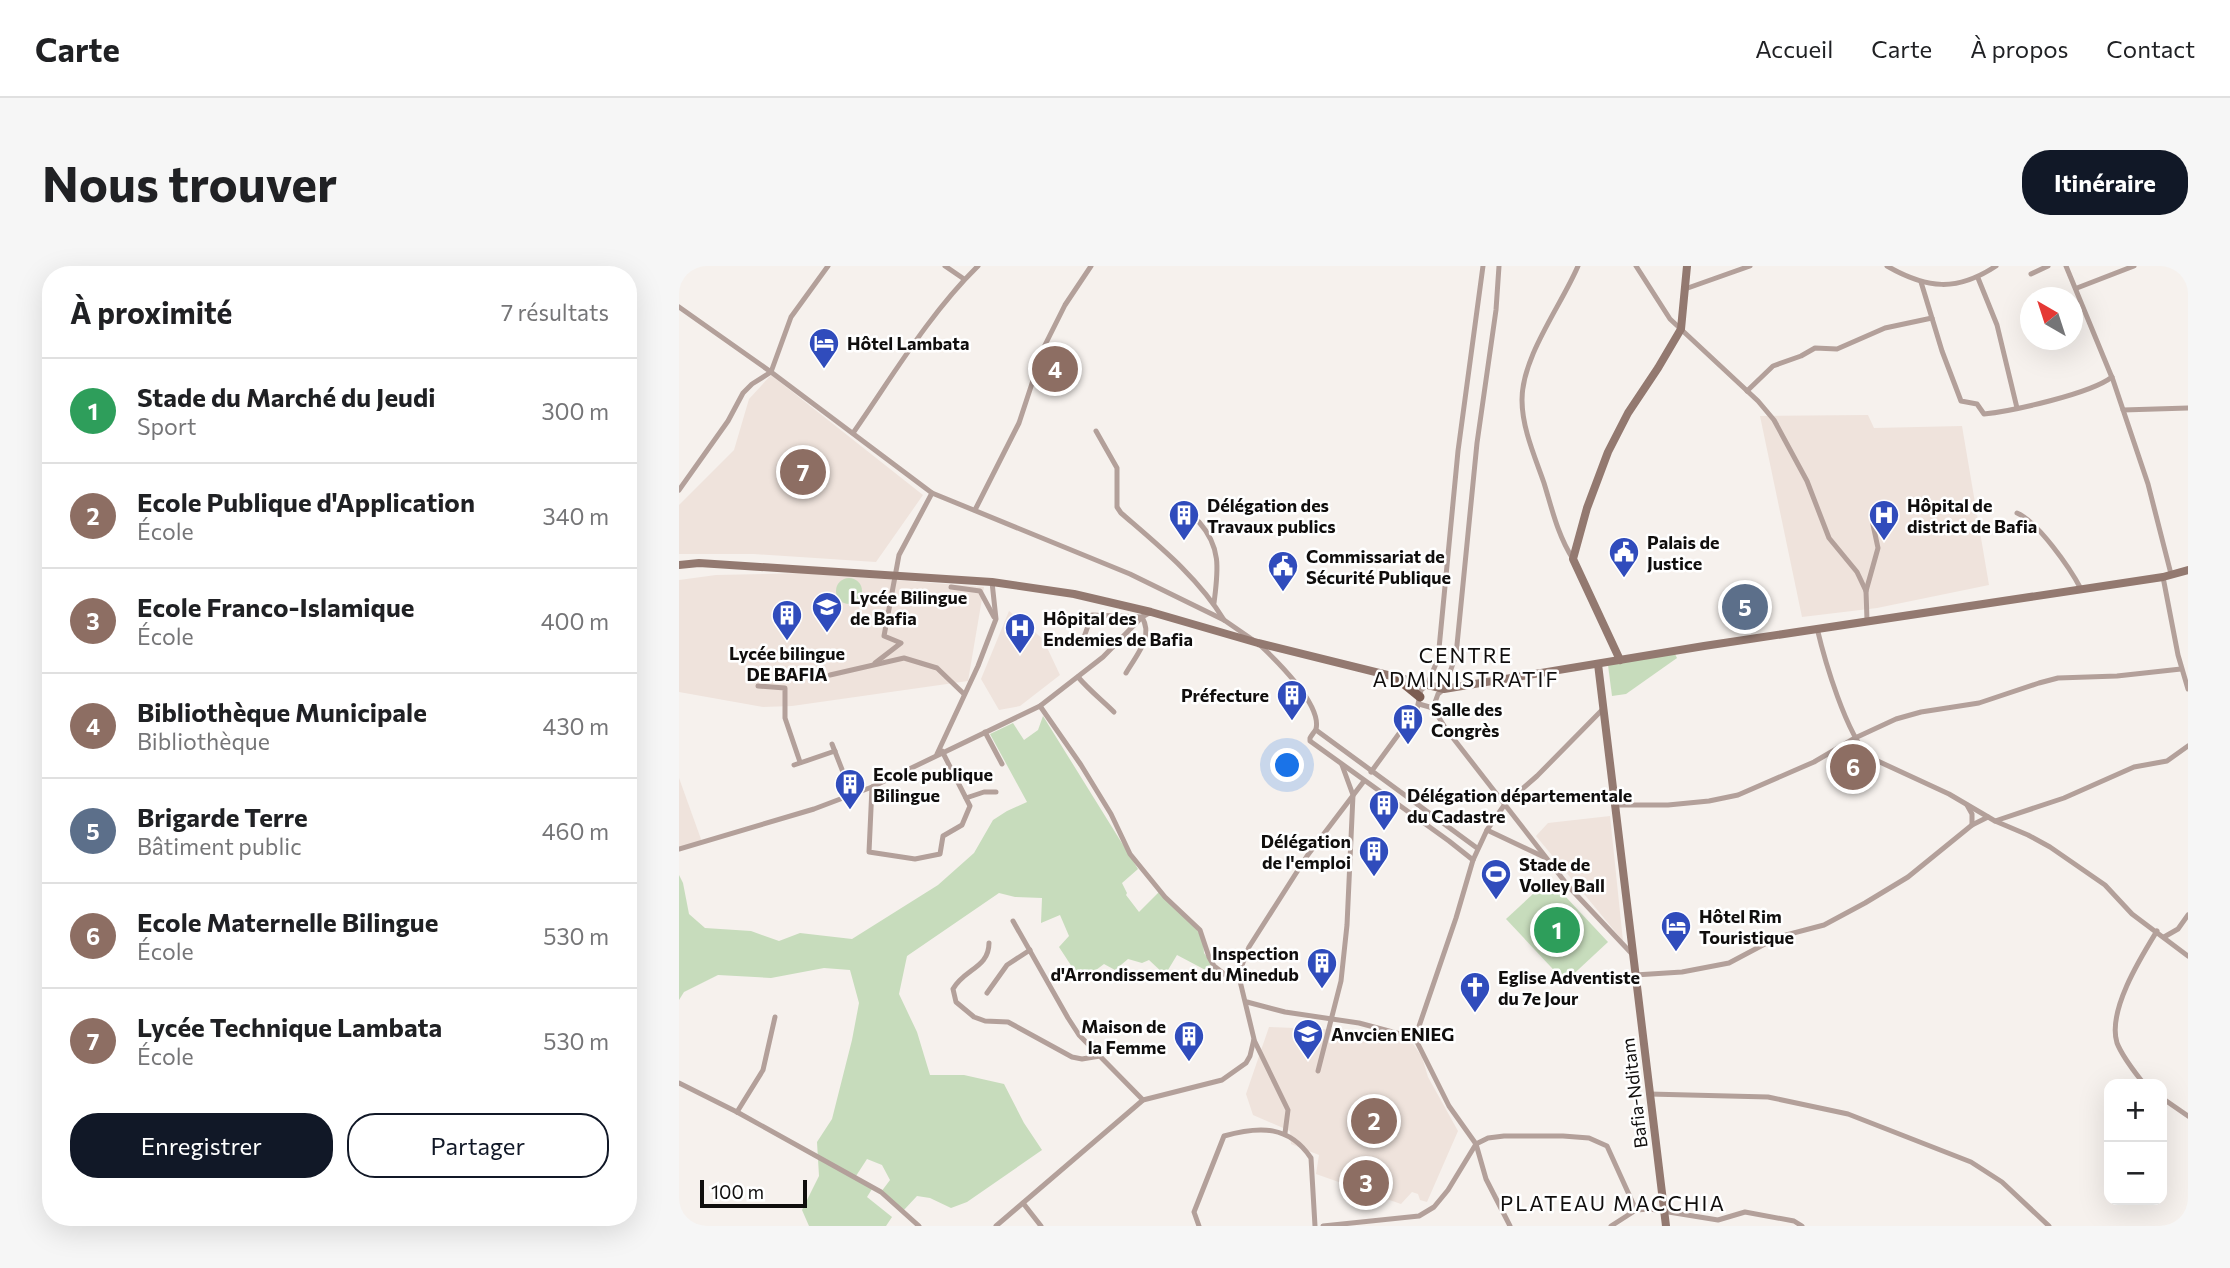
<!DOCTYPE html>
<html lang="fr">
<meta charset="utf-8">
<style>
body{margin:0;font-family:Commissioner,sans-serif;background:#f6f6f6;color:#202124}
.controls{position:absolute;right:21px;bottom:21px;display:grid;overflow:hidden;border-radius:14px;box-shadow:0 7px 28px #0002}
.controls button{width:63px;height:63px;display:grid;place-items:center;padding:0;border:0;border-bottom:2px solid #e0e0e0;background:#fff;color:#202124;font:35px sans-serif}
.compass{position:absolute;left:1341px;top:21px;width:63px;height:63px;border-radius:50%;background:#fff;box-shadow:0 7px 28px #0002;rotate:321deg}
.scale{position:absolute;left:21px;bottom:18px;width:107px;box-sizing:border-box;padding-left:7px;border:4px solid #100e0d;border-top:0;font-size:19px;line-height:24px;white-space:nowrap;color:#100e0d;-webkit-text-stroke:5px #fff;paint-order:stroke}
.you{position:absolute;left:609px;top:500px;width:24px;height:24px;margin:-18px;border:5px solid #fff;border-radius:50%;background:#1a73e8;box-shadow:0 0 0 10px #1a73e833}
.badge{display:grid;place-items:center;width:46px;height:46px;border-radius:50%;background:#111827;color:#fff;font-size:23px;font-weight:700}
.pin{position:absolute;translate:-50% -50%;border:4px solid #fff;box-shadow:0 2px 7px #0006}
.list{margin:0;padding:0;list-style:none}
h2{display:flex;justify-content:space-between;align-items:center;height:91px;margin:0;padding:0 28px;font-size:30px}
h2 small{font-size:23px;font-weight:400;color:#757577}
.list li{display:grid;grid-template-columns:46px 1fr auto;gap:21px;align-items:center;box-sizing:border-box;height:105px;padding:0 28px;border-top:2px solid #e0e0e0}
.list b{display:block;font-size:26px;white-space:nowrap}
.list p{margin:0;font-size:23px;white-space:nowrap;color:#757577}
.list em{font-size:23px;font-style:normal;color:#757577}
.actions{display:flex;gap:14px;padding:21px 28px}
.actions a{flex:1;padding:16px 0;border:2px solid #111827;border-radius:28px;text-align:center;font-size:24px;color:#111827}
.actions .main{background:#111827;color:#fff}
.map{position:relative;flex:none;width:1509px;height:960px;overflow:hidden;border-radius:28px}
header{display:flex;align-items:center;gap:42px;box-sizing:border-box;height:98px;padding:0 35px;background:#fff;border-bottom:2px solid #e0e0e0}
header strong{font-size:33px}
nav{display:flex;gap:38px;margin-inline-start:auto;font-size:24px}
.intro{display:flex;align-items:center;justify-content:space-between;box-sizing:border-box;height:168px;padding:0 42px}
h1{margin:0;font-size:49px}
.button{padding:18px 32px;border-radius:28px;background:#111827;color:#fff;font-size:24px;font-weight:700}
main{display:flex;gap:42px;padding:0 42px}
aside{flex:1;background:#fff;border-radius:28px;box-shadow:0 7px 28px #0002}
.map>svg:first-child{display:block}
.built{fill:#efe3dc}
.green{fill:#c7dcbc}
.lines{fill:none;stroke-linecap:round;stroke-linejoin:round}
.street{stroke:#b3a09a;stroke-width:5}
.secondary{stroke:#937970;stroke-width:8}
.primary{stroke:#7c5d52;stroke-width:9}
.labels{text-anchor:middle;dominant-baseline:central;stroke-width:5;stroke-linejoin:round;paint-order:stroke}
.poi-label{font-size:18px;font-weight:bold;fill:#100e0d;stroke:#fff;text-anchor:start}
.street-label{font-size:18px;fill:#100e0d;stroke:#fff}
.quarter-label{font-size:21px;letter-spacing:2px;fill:#100e0d;stroke:#fff}
</style>
<header>
<strong>Carte</strong>
<nav><a>Accueil</a><a>Carte</a><a>À propos</a><a>Contact</a></nav>
</header>
<div class="intro"><h1>Nous trouver</h1><a class="button">Itinéraire</a></div>
<main>
<aside>
<h2>À proximité<small>7 résultats</small></h2>
<ul class="list">
<li><span class="badge" style="background:#2e9e5b">1</span><div><b>Stade du Marché du Jeudi</b><p>Sport</p></div><em>300 m</em></li>
<li><span class="badge" style="background:#8d6e63">2</span><div><b>Ecole Publique d'Application</b><p>École</p></div><em>340 m</em></li>
<li><span class="badge" style="background:#8d6e63">3</span><div><b>Ecole Franco-Islamique</b><p>École</p></div><em>400 m</em></li>
<li><span class="badge" style="background:#8d6e63">4</span><div><b>Bibliothèque Municipale</b><p>Bibliothèque</p></div><em>430 m</em></li>
<li><span class="badge" style="background:#5c6f8a">5</span><div><b>Brigarde Terre</b><p>Bâtiment public</p></div><em>460 m</em></li>
<li><span class="badge" style="background:#8d6e63">6</span><div><b>Ecole Maternelle Bilingue</b><p>École</p></div><em>530 m</em></li>
<li><span class="badge" style="background:#8d6e63">7</span><div><b>Lycée Technique Lambata</b><p>École</p></div><em>530 m</em></li>
</ul>
<div class="actions"><a class="main">Enregistrer</a><a>Partager</a></div>
</aside>
<div class="map">
<svg width="1509" height="960" viewBox="0 0 1509 960">
<rect width="100%" height="100%" fill="#f6f1ed"/>
<!-- built -->
<g class="built">
<polygon points="92,109 244,229 197,296 75,288 0,288 0,239 55,184 70,133"/>
<polygon points="1189,149 1195,162 1283,160 1310,319 1198,342 1123,351 1081,150"/>
<polygon points="126,307 305,321 289,415 113,440 84,441 0,426 0,314 37,309"/>
<polygon points="330,345 364,373 381,409 341,440 320,444 302,413"/>
<polygon points="0,512 23,576 0,583"/>
<polygon points="931,550 944,675 857,570 869,557"/>
<polygon points="590,761 665,764 688,775 732,775 743,791 749,811 779,865 748,936 741,934 739,928 733,926 722,938 637,908 640,889 612,878 611,865 574,849 567,828"/>
</g>
<!-- green -->
<g class="green">
<circle cx="170" cy="325" r="13"/>
<polygon points="996,388 998,392 947,428 933,430 929,399"/>
<polygon points="364,450 459,603 443,617 448,627 447,629 460,646 480,626 517,662 524,674 525,687 537,704 534,708 498,689 486,709 470,694 463,697 449,693 436,704 425,698 409,710 402,703 397,707 380,681 390,670 381,649 362,657 363,632 336,631 320,627 228,690 220,728 238,766 251,809 285,809 325,818 345,857 363,884 288,936 272,942 251,932 238,930 224,945 202,926 211,914 203,899 188,893 177,910 193,923 188,931 213,951 207,960 130,960 123,944 140,910 138,876 153,853 173,774 180,737 171,704 145,702 92,712 39,709 5,726 0,734 0,609 4,617 10,648 26,662 72,665 100,675 121,667 173,673 259,619 295,587 314,554 328,545 348,536 311,468 334,457 345,474 359,464"/>
<polygon points="870,613 929,676 886,716 827,653"/>
</g>
<g class="lines">
<!-- street -->
<g class="street">
<polyline points="266,0 285,13"/>
<polyline points="957,0 991,53 1079,135 1095,154 1128,215 1150,272 1178,306 1187,325 1188,354"/>
<path d="M1208 0C1248 23 1278 26 1317 0"/>
<polyline points="1387,0 1434,114 1469,218 1492,308"/>
<polyline points="1352,8 1369,0"/>
<polyline points="1299,12 1318,59 1338,142"/>
<path d="M1242 16 1263 85 1282 135 1298 138 1305 148C1333 145 1411 128 1433 111"/>
<polyline points="1398,22 1455,0"/>
<polyline points="1006,23 1071,0"/>
<polyline points="0,41 92,106 253,227 451,308 545,354 574,374"/>
<polyline points="1068,125 1094,100 1122,90 1136,82 1158,83 1206,62 1253,52"/>
<polyline points="1444,144 1509,142"/>
<path d="M417 165 438 202V241L442 247C479 279 519 311 545 354"/>
<path d="M174 167C213 111 250 48 299 0"/>
<polyline points="0,224 49,155 64,127 73,118 92,106 112,51 149,0"/>
<polyline points="296,244 340,157 365,81 386,39 412,0"/>
<path d="M1338 247C1359 256 1391 302 1402 323"/>
<path d="M520 256C543 282 539 305 535 337"/>
<path d="M894 293C879 270 873 243 865 217 856 191 843 162 843 134 843 90 882 40 899 0"/>
<polyline points="1484,311 1499,389 1509,423"/>
<polyline points="272,321 301,325 315,351"/>
<polyline points="1187,325 1199,282 1193,254"/>
<path d="M1138 362C1146 396 1167 467 1190 491L1270 528 1316 555 1349 569 1371 581 1426 619 1453 648 1509 690"/>
<path d="M405 371 413 349 463 351C475 372 457 389 447 407"/>
<path d="M582 380C598 395 643 439 637 463 636 465 632 470 631 472V475L770 575 794 594"/>
<polyline points="196,397 222,377 205,370 220,289 253,227"/>
<polyline points="151,409 225,392 258,402 285,428"/>
<path d="M399 411C411 425 423 434 435 446"/>
<polyline points="79,420 106,422 106,452 121,496"/>
<polyline points="740,438 754,442 767,463 890,621 954,689"/>
<polyline points="361,440 402,499 432,548 451,588 486,631 521,664 530,691 535,700 549,711 561,715"/>
<polyline points="754,442 759,428 765,423 777,389 798,177 817,44 820,0"/>
<polyline points="637,464 798,582"/>
<polyline points="306,466 323,498"/>
<polyline points="153,478 173,529"/>
<polyline points="258,488 299,400 317,353 313,316"/>
<polyline points="115,499 156,485"/>
<polyline points="692,506 738,443 742,424 748,419 759,393 779,185 804,0"/>
<polyline points="193,521 190,586 236,593 261,588 264,570 283,559 291,540 263,485"/>
<polyline points="287,532 305,526 317,526"/>
<polyline points="937,539 989,539 1030,535 1059,529 1135,496 1176,472 1217,453 1242,446 1300,437 1360,417 1379,412 1438,410 1502,403"/>
<polyline points="1288,539 1293,548 1293,559"/>
<polyline points="1316,555 1385,532 1455,501 1488,495 1509,480"/>
<polyline points="808,564 865,591"/>
<polyline points="0,583 135,543 193,521 361,440 424,391 463,351 472,346"/>
<polyline points="334,655 389,752 400,769 464,834"/>
<polyline points="1485,671 1499,663 1509,649"/>
<path d="M310 677C310 702 285 703 274 723L277 736 295 751 306 755 329 756 393 791 403 793 421 790"/>
<polyline points="956,709 1003,706 1050,697 1099,671 1145,659 1186,637 1229,611 1293,559 1309,551"/>
<polyline points="308,727 328,699 351,684"/>
<polyline points="568,736 606,746 680,757 736,772 770,840 797,878 807,913 831,960"/>
<polyline points="736,772 777,652 794,594 808,564 826,538 858,510 924,443"/>
<polyline points="575,774 609,844 606,867"/>
<polyline points="639,805 662,715 668,659 674,529 663,499"/>
<polyline points="0,817 58,846 202,926 240,960"/>
<path d="M1465 818C1455 805 1444 792 1438 777 1428 745 1462 691 1478 665"/>
<polyline points="970,828 1089,831 1169,848 1292,896 1323,916 1370,960"/>
<polyline points="1483,832 1509,850"/>
<polyline points="58,846 84,804 96,751"/>
<polyline points="344,937 362,960"/>
<polyline points="317,960 464,834 543,814 567,797 571,790 575,773 561,715 563,699 570,681 628,590 685,515"/>
<path d="M520 960 515 946 545 870C580 860 610 859 632 892L636 960"/>
<polyline points="644,960 740,950 755,941 769,924 797,878 809,872 825,870 884,870 910,872 928,880 957,944"/>
<polyline points="932,960 957,944 971,943 1039,954 1066,946 1115,955 1123,960"/>
</g>
<!-- secondary -->
<g class="secondary">
<polyline points="0,299 20,297 313,316 395,328 472,346 579,377 765,423 1025,380 1484,311 1509,304"/>
<polyline points="941,394 894,293 908,242 929,186 949,147 979,102 1002,63 1008,0"/>
<polyline points="919,398 987,960"/>
</g>
<!-- primary -->
<polyline class="primary" points="719,413 741,431"/>
</g>
<!-- icons -->
<defs>
<g id="hotel-pin" transform="scale(1.575)"><path d="M0 17L-7.5 6A9.5 9.5 0 1 1 7.5 6Z" fill="#304cbc" stroke="#fff"/><path d="M-6-4.5h1.5V1H6V5H4.5V3h-9V5H-6ZM-4 0a1.8 1.8 0 1 1 3.6 0ZM.5 0V-2.5h3Q6-2.5 6 0Z" fill="#fff"/></g>
<g id="building-pin" transform="scale(1.575)"><path d="M0 17L-7.5 6A9.5 9.5 0 1 1 7.5 6Z" fill="#304cbc" stroke="#fff"/><path d="M-4-6H4V6H1V3H-1V6H-4ZM-2.5-4.3h1.7v1.8h-1.7ZM.8-4.3h1.7v1.8H.8ZM-2.5-1h1.7V.8h-1.7ZM.8-1h1.7V.8H.8Z" fill="#fff"/></g>
<g id="hospital-pin" transform="scale(1.575)"><path d="M0 17L-7.5 6A9.5 9.5 0 1 1 7.5 6Z" fill="#304cbc" stroke="#fff"/><path d="M-5-5h3v3.5h4V-5h3V5h-3V1.5h-4V5h-3Z" fill="#fff"/></g>
<g id="civic-pin" transform="scale(1.575)"><path d="M0 17L-7.5 6A9.5 9.5 0 1 1 7.5 6Z" fill="#304cbc" stroke="#fff"/><path d="M-.6-6.5H3V-4.5H.6V-3L4-1V1h2V6H-6V1h2V-1L-.6-3ZM-1.2 2.5V6h2.4V2.5Z" fill="#fff"/></g>
<g id="school-pin" transform="scale(1.575)"><path d="M0 17L-7.5 6A9.5 9.5 0 1 1 7.5 6Z" fill="#304cbc" stroke="#fff"/><path d="M0-5L7-2L0 1L-7-2ZM-4 1L0 2.5L4 1V4Q0 6-4 4Z" fill="#fff"/></g>
<g id="stadium-pin" transform="scale(1.575)"><path d="M0 17L-7.5 6A9.5 9.5 0 1 1 7.5 6Z" fill="#304cbc" stroke="#fff"/><path d="M0-5a6.5 5 0 1 0 0 10a6.5 5 0 1 0 0-10ZM-3.5-1.8h7v3.6h-7Z" fill="#fff"/></g>
<g id="church-pin" transform="scale(1.575)"><path d="M0 17L-7.5 6A9.5 9.5 0 1 1 7.5 6Z" fill="#304cbc" stroke="#fff"/><path d="M-1.2-6h2.4v3.5h3.3v2.4h-3.3V6h-2.4V-.1h-3.3v-2.4h3.3Z" fill="#fff"/></g>
<g id="university-pin" transform="scale(1.575)"><path d="M0 17L-7.5 6A9.5 9.5 0 1 1 7.5 6Z" fill="#304cbc" stroke="#fff"/><path d="M0-5L7-2L0 1L-7-2ZM-4 1L0 2.5L4 1V4Q0 6-4 4Z" fill="#fff"/></g>
</defs>
<g fill-rule="evenodd">
<use href="#hotel-pin" x="145" y="77"/>
<use href="#building-pin" x="505" y="249"/>
<use href="#hospital-pin" x="1205" y="249"/>
<use href="#civic-pin" x="945" y="286"/>
<use href="#civic-pin" x="604" y="300"/>
<use href="#school-pin" x="148" y="341"/>
<use href="#building-pin" x="108" y="349"/>
<use href="#hospital-pin" x="341" y="362"/>
<use href="#building-pin" x="613" y="429"/>
<use href="#building-pin" x="729" y="453"/>
<use href="#building-pin" x="171" y="518"/>
<use href="#building-pin" x="705" y="539"/>
<use href="#building-pin" x="695" y="585"/>
<use href="#stadium-pin" x="817" y="608"/>
<use href="#hotel-pin" x="997" y="660"/>
<use href="#building-pin" x="643" y="697"/>
<use href="#church-pin" x="796" y="721"/>
<use href="#university-pin" x="629" y="768"/>
<use href="#building-pin" x="510" y="770"/>
</g>
<g class="labels">
<!-- poi labels -->
<g class="poi-label">
<text x="168" y="77">Hôtel Lambata</text>
<text x="528" y="239">Délégation des<tspan x="528" dy="21">Travaux publics</tspan></text>
<text x="1228" y="239">Hôpital de<tspan x="1228" dy="21">district de Bafia</tspan></text>
<text x="968" y="276">Palais de<tspan x="968" dy="21">Justice</tspan></text>
<text x="627" y="290">Commissariat de<tspan x="627" dy="21">Sécurité Publique</tspan></text>
<text x="171" y="331">Lycée Bilingue<tspan x="171" dy="21">de Bafia</tspan></text>
<text x="364" y="352">Hôpital des<tspan x="364" dy="21">Endemies de Bafia</tspan></text>
<text x="108" y="387" text-anchor="middle">Lycée bilingue<tspan x="108" dy="21">DE BAFIA</tspan></text>
<text x="590" y="429" text-anchor="end">Préfecture</text>
<text x="752" y="443">Salle des<tspan x="752" dy="21">Congrès</tspan></text>
<text x="194" y="508">Ecole publique<tspan x="194" dy="21">Bilingue</tspan></text>
<text x="728" y="529">Délégation départementale<tspan x="728" dy="21">du Cadastre</tspan></text>
<text x="672" y="575" text-anchor="end">Délégation<tspan x="672" dy="21">de l'emploi</tspan></text>
<text x="840" y="598">Stade de<tspan x="840" dy="21">Volley Ball</tspan></text>
<text x="1020" y="650">Hôtel Rim<tspan x="1020" dy="21">Touristique</tspan></text>
<text x="620" y="687" text-anchor="end">Inspection<tspan x="620" dy="21">d'Arrondissement du Minedub</tspan></text>
<text x="819" y="711">Eglise Adventiste<tspan x="819" dy="21">du 7e Jour</tspan></text>
<text x="487" y="760" text-anchor="end">Maison de<tspan x="487" dy="21">la Femme</tspan></text>
<text x="652" y="768">Anvcien ENIEG</text>
</g>
<!-- street labels -->
<g class="street-label">
<text transform="translate(955 827) rotate(-97)">Bafia-Nditam</text>
</g>
<!-- quarter labels -->
<g class="quarter-label">
<text x="787" y="388">CENTRE<tspan x="787" dy="24">ADMINISTRATIF</tspan></text>
<text x="934" y="936">PLATEAU MACCHIA</text>
</g>
</g>
</svg>
<div class="controls">
<button>+</button>
<button>−</button>
</div>
<svg class="compass" viewBox="-18 -18 36 36"><path d="M0-13l5 13h-10z" fill="#e53935"/><path d="M0 13l5-13h-10z" fill="#757577"/></svg>
<div class="scale">100 m</div>
<div class="you"></div>
<div class="pin badge" style="left:878px;top:664px;background:#2e9e5b">1</div>
<div class="pin badge" style="left:695px;top:855px;background:#8d6e63">2</div>
<div class="pin badge" style="left:687px;top:917px;background:#8d6e63">3</div>
<div class="pin badge" style="left:376px;top:103px;background:#8d6e63">4</div>
<div class="pin badge" style="left:1066px;top:341px;background:#5c6f8a">5</div>
<div class="pin badge" style="left:1174px;top:501px;background:#8d6e63">6</div>
<div class="pin badge" style="left:124px;top:206px;background:#8d6e63">7</div>
</div>
</main>
